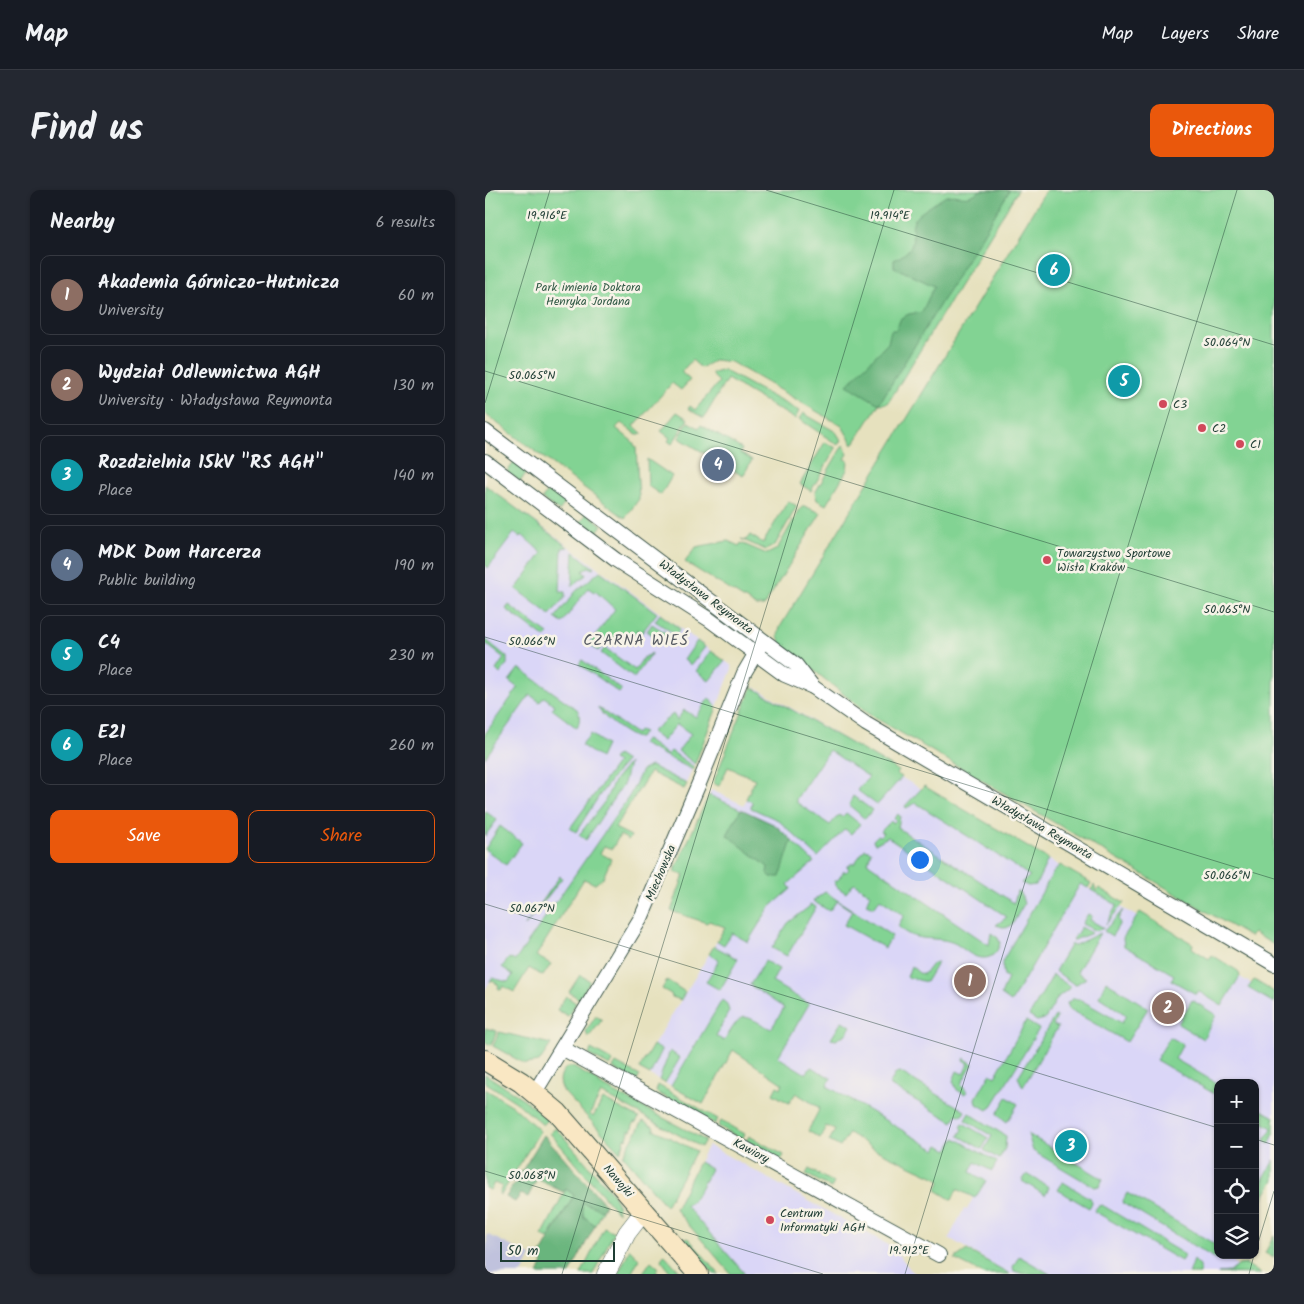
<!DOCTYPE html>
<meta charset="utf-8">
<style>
body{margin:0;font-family:Kalam,sans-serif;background:#242831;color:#f1f3f6}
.controls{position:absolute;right:15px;bottom:15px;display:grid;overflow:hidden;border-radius:10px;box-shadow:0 1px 4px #0004}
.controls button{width:45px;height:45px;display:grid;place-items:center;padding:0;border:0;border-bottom:1px solid #363941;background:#171b24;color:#f1f3f6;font:25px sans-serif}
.scale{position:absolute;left:15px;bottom:12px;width:115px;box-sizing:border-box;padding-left:5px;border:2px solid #1f3d34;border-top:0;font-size:14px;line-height:18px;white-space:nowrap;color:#1f3d34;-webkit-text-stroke:4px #f7f3e8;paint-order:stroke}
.you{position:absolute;left:434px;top:669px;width:18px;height:18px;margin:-12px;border:4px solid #fff;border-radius:50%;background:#1a73e8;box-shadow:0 0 0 8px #1a73e833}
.badge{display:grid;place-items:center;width:32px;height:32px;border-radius:50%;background:#ea580c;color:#fff;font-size:16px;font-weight:700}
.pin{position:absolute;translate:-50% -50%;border:2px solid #fff;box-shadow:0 1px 5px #0006}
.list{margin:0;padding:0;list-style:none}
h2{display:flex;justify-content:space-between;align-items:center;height:65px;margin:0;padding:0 20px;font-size:21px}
h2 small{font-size:16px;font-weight:400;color:#9ea1a6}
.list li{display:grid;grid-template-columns:32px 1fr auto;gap:15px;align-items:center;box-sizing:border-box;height:80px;margin:0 10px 10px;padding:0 10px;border:1px solid #363941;border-radius:10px}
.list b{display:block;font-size:19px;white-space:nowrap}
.list p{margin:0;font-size:16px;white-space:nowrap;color:#9ea1a6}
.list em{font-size:16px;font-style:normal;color:#9ea1a6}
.actions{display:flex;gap:10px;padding:15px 20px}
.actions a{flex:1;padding:11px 0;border:1px solid #ea580c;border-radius:10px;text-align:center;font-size:18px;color:#ea580c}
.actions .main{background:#ea580c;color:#fff}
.icon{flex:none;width:28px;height:28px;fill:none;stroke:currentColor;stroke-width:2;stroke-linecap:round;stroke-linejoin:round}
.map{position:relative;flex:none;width:789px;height:1084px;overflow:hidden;border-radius:10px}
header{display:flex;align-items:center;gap:30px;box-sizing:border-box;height:70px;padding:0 25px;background:#171b24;border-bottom:1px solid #363941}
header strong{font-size:24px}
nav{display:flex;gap:28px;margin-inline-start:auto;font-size:18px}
.intro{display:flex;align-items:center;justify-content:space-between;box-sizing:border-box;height:120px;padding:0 30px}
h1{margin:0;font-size:35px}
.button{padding:12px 22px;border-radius:10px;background:#ea580c;color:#fff;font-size:18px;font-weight:700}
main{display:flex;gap:30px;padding:0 30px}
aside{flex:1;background:#171b24;border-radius:10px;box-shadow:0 1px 4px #0004}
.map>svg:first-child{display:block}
.built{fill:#dad6f7}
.industrial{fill:#c0c2dd}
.green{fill:#82d393;stroke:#508864}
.forest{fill:#69b57d;stroke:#447958}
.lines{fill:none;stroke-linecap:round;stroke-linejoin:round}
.minor-casing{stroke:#3d5649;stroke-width:16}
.tertiary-casing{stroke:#3d5649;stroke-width:19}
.secondary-casing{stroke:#3d5649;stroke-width:22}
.minor{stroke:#fff;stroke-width:14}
.tertiary{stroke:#fff;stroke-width:18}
.secondary{stroke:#f9e7c3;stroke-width:20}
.ticks{fill:none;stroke:#1f3d34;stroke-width:1;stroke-opacity:0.45}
.poi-dot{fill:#d1495b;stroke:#f7f3e8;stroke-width:2}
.labels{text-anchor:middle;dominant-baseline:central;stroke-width:5;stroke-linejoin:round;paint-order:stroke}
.park-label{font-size:12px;fill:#335b47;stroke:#f7f3e8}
.poi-label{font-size:12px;fill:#1f3d34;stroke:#f7f3e8;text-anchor:start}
.street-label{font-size:12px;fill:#1f3d34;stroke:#f7f3e8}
.quarter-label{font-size:15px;letter-spacing:1px;fill:#575c64;stroke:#f7f3e8}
.ticks-label{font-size:12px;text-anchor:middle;fill:#1f3d34;stroke:#f7f3e8;stroke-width:5;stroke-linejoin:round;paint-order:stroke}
</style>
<header>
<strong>Map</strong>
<nav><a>Map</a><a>Layers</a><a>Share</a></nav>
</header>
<div class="intro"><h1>Find us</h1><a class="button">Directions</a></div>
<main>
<aside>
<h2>Nearby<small>6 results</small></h2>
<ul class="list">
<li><span class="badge" style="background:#8d6e63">1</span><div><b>Akademia Górniczo-Hutnicza</b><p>University</p></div><em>60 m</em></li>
<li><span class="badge" style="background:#8d6e63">2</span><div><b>Wydział Odlewnictwa AGH</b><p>University · Władysława Reymonta</p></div><em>130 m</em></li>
<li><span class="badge" style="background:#0f9aa8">3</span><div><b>Rozdzielnia 15kV &quot;RS AGH&quot;</b><p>Place</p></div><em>140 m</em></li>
<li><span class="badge" style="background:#5c6f8a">4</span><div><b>MDK Dom Harcerza</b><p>Public building</p></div><em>190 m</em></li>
<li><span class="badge" style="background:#0f9aa8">5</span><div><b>C4</b><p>Place</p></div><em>230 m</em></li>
<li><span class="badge" style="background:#0f9aa8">6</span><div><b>E21</b><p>Place</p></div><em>260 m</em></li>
</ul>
<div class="actions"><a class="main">Save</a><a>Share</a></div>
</aside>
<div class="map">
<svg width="789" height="1084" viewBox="0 0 789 1084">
<rect width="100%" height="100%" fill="#f7f3e8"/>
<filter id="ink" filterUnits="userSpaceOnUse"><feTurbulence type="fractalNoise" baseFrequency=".02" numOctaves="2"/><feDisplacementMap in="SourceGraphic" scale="10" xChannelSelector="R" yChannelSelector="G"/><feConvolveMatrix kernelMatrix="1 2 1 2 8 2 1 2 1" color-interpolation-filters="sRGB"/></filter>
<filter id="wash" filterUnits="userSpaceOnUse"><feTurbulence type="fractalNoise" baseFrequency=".0096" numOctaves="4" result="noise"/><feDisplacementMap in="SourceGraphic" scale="20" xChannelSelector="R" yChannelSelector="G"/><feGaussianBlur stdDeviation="1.12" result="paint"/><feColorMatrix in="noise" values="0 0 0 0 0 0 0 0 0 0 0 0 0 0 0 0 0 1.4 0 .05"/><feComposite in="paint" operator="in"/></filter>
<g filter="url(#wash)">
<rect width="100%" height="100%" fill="#e6e1be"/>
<!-- built -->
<g class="built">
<polygon points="0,295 247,476 247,479 199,599 165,582 37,788 18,793 7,788 0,800"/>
<polygon points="270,497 414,581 412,585 436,599 439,596 563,669 597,690 603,698 789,807 789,981 770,1013 770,893 733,893 733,1065 744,1065 753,1078 762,1084 525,1084 464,1048 479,1019 482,1020 488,1008 450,986 391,960 366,936 329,915 248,860 218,914 154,879 240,738 239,698 195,684 226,600 259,615 270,589"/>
<polygon points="223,955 409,1058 427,1082 431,1084 254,1084 193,1012"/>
</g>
<!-- industrial -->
<polygon class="industrial" points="2,1044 46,1066 37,1084 0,1084"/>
<!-- green -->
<g class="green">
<polygon points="0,0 533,0 403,213 394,214 368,255 357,236 246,172 230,170 216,178 207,170 196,182 205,190 196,200 187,193 149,236 158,244 151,244 136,233 131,238 148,252 151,258 154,309 140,328 0,224"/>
<polygon points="561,0 789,0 789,755 769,743 765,747 382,523 296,454 293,446 295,437"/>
<polygon points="238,180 314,221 310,229 242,189 219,228 203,219 205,216 210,220 234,192 226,184"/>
<polygon points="192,222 203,229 187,254 183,251 185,248 176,241"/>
<polygon points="318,223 351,242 356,250 353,255 314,229"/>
<polygon points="203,232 214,238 216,235 257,259 255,263 267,270 258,286 194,248"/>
<polygon points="340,252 351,258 326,301 315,294"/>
<polygon points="358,255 363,264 360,269 363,271 362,280 341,315 332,310 330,303"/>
<polygon points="162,269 187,286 176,305 163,296"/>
<polygon points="31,270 43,280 35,292 22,282"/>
<polygon points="0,295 83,357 77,358 75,402 80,402 80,407 65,425 31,399 57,363 37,345 35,347 29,343 3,378 0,375"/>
<polygon points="66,296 83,309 74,321 57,309"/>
<polygon points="303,311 312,316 290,355 281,360 256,349 261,350 265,345 278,353"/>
<polygon points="319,316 336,323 279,416 271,416 200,372 211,357 243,351 254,356 256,353 282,364 292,359 315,319"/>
<polygon points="102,323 117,335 108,347 93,336"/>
<polygon points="89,362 109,378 108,379 103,377 98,381 101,385 87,396"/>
<polygon points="115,381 172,423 155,445 153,439 147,448 140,445 137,449 132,446 124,450 115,448 112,452 117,456 113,461 104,454 130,419 110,401 109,402 103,398 77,433 70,428 91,401"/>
<polygon points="24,415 63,444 60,448 21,419"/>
<polygon points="175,424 195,439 191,445 170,431"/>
<polygon points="167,434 189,448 183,456 162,441"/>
<polygon points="0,449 22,467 22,474 15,484 11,480 19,468 0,453"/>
<polygon points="212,451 220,457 206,475 199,470"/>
<polygon points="120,458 150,480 158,468 167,463 149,488 116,463"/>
<polygon points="226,461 240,471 224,491 211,481"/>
<polygon points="97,470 137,500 134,503 94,474"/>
<path d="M34 478 93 520C95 527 95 532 92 538L67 519 70 515 59 507 55 512 45 505 0 568V544L33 498 24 491Z"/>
<polygon points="267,497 414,581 412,584 417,587 392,615 372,600 384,587 344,560 311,609 311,612 345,635 354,625 357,627 361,623 375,634 366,644 360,639 333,667 293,630 266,618 267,612 261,609 270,589 243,577 234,596 228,593"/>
<polygon points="224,508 232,517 210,574 193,561 206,544 192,534 178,551 166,542 188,524 192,530 199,520 211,527"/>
<path d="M113 518 151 544 154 540 159 542 154 548C146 549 116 526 113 518Z"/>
<polygon points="106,544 121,555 115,568 96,555"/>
<polygon points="160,549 182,565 186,561 209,577 208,580 157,554"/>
<path d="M132 565 141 571C131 581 124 594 116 603L91 642 85 638 132 573 128 570Z"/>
<polygon points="144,573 139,593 101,650 94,645 120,611 129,591"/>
<polygon points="166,576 202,594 199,599 165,582 130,638 146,646 144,650 135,645 127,659 119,656 115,663 126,669 118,688 110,694 99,689 51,766 66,774 58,786 44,778 29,802 18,796 16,800 13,798 14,795 7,791 5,792 7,788 23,792 28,785 17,777 24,768 30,771 145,605 157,580"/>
<polygon points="439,596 563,669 551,695 543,696 536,693 545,686 431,613 421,618 420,616"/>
<polygon points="224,605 290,635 329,672 303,694 306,699 284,718 263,752 247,743 239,755 232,751 240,737 224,731 222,733 186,721 199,685 189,682"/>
<polygon points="368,606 387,620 380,629 364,615"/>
<polygon points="0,621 12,630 0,646"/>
<polygon points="413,624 415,626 413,638 529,713 532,701 536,703 539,714 527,735 521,738 511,735 522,727 403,647 390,654 388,650 393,645 395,646 398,643 396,641 406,631 408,633 411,630 409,628"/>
<polygon points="15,636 37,653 21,675 0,659"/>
<path d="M380 659 386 661 383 673 504 755 506 743 513 748 515 753C513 761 508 768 499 768 489 769 479 759 471 754 451 744 430 755 413 736L419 725 395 709 389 717 381 714 385 704 369 693 361 703 352 697 349 691 353 690 359 681 361 682 364 679 362 677 367 673 369 674Z"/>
<polygon points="575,675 606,693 603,698 595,694 526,812 516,805 523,788 519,787 517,772 568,683"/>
<polygon points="75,686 77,688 40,736"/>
<polygon points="609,695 611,701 614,698 639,713 621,734 632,715 606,700"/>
<polygon points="340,702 407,746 400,758 359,735 367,721 352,711 344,721 328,711"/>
<polygon points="325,714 331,717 302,766 287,758 303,733 325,716"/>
<polygon points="638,720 633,729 635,733 627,746 619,741"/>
<polygon points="655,722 708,754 707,758 724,769 727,765 753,781 755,786 737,816 713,801 711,804 686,790 689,785 639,756 638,748"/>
<polygon points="603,724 607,726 605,730 619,738 611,741 597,734"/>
<polygon points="596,737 607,743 587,751"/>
<polygon points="615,743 592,782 601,788 590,795 570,781 586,754 588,756"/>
<polygon points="229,756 253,769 235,800 221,792 234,770 224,764"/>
<path d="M280 771 294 779 287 792 324 814 293 867 321 884 326 877 346 888 342 896 451 960 454 955 463 960 470 948 512 972 507 981 490 972 485 982 501 991 490 1008 472 999 467 1010 451 1000 456 990 391 960 364 943 355 957 344 951 350 940 341 936 335 948 323 941 335 918 311 903 304 913 288 904 292 896 296 898 298 894 248 860 218 914 186 896 237 810 242 814 244 821 231 846 239 851C259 819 256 824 286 839L299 818 265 795Z"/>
<polygon points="453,772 441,792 422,787 426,776 434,783 439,784 448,773"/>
<polygon points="95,785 105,791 94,809 84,802"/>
<polygon points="568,785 586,797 573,807 560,829 552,831 544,826"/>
<polygon points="182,790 200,802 196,810 187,807 186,804 177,799"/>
<polygon points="769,790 789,802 789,813 763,798"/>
<polygon points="621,791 663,818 642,852 584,819 582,813 587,809 594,809 637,833 641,825 614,807"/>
<polygon points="81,806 91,813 83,826 72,820"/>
<polygon points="707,810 731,825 718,849 693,834"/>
<polygon points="111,826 117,830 103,848 101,841"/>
<polygon points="570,826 572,827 568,835 573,837 538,897 533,887"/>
<polygon points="357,831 366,836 362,843 351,850 346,849"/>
<polygon points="541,831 554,839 506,918 502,920 492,914 491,908 505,884 510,887"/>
<polygon points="0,838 12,841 6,855 0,852"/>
<polygon points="14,842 66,854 54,872 40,874 8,856"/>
<polygon points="685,847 698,854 690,869 733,894 733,906 671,870"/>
<polygon points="168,855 177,860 165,885 154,879"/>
<polygon points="106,859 128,871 125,876 104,865"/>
<polygon points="185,861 195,868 180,893 174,890"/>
<polygon points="479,868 488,874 476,894 483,902 480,904 472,900 468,891 472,881 478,884 484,874 478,870"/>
<polygon points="131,873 155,886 151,891 128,878"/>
<path d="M82 877H88L114 892V894L220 950 216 957 116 903 105 924 108 927 118 909 154 928 151 933 149 932 146 941 144 940 142 949 140 948 138 951 139 953 135 962 79 902C73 893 74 884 82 877Z"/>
<polygon points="415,882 480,921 477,926 472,924 468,932 404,895 411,883"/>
<polygon points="0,884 40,910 63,930 58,935 31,912 0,892"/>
<polygon points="173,895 233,929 230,934 171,902"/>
<polygon points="0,899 28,916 55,941 16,1005 14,1004 17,996 9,993 5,1000 0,998"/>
<polygon points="522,907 533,914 522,932 512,924"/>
<polygon points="770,916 789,927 789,943 785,953 780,950 787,938 770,928"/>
<polygon points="484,923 521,946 520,958 514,969 499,960 507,946 480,930"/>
<polygon points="158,931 169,937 168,939 211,961 181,1016 138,965"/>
<polygon points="236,931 260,944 257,949 233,936"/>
<polygon points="478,933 503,948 497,959 474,946 478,939 476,937"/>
<polygon points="71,938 128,1004 132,1013 133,1023 65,943"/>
<polygon points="543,944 618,989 614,996 609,997 548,961"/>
<polygon points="264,946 299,965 296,970 261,951"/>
<polygon points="789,970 789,990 770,1022 770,1004"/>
<polygon points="214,972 226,979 210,1008 201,1016 260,1084 246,1084 190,1019"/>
<polygon points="324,979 349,993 346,998 321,984"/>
<polygon points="542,984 564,997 560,1005 537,991"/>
<polygon points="578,992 606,1009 607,1013 604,1018 573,1000"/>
<polygon points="81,999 89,1005 63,1049 57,1046"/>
<polygon points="642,1003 733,1056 733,1065 747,1065 740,1070 729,1068 639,1014 638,1011"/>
<polygon points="97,1012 117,1020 110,1035 98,1026"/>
<polygon points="617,1015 700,1065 696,1071 609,1021 613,1016"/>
<polygon points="119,1037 129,1042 108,1084 96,1084"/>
<polygon points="789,1046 789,1068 780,1063"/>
<polygon points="201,1048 204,1049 234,1084 229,1084 199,1050"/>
<polygon points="145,1059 154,1069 146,1084 133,1084"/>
<polygon points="482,1060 525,1084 499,1084 469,1069"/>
<polygon points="179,1064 197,1084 187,1084 176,1070"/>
<polygon points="534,1066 565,1084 539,1084 529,1081 528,1077"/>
<polygon points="709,1070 715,1076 715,1084 704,1084"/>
<polygon points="166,1071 174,1078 171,1081 173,1084 157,1084"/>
<polygon points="761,1074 776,1084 733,1083 745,1082 754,1075"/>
</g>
<!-- forest -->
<g class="forest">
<path d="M496 0H525L394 214 362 195 403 153 406 140H411L416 128 424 124 437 122 449 96 409 77V70C442 54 418 40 433 25 435 23 460 6 462 6 478 3 479 12 496 0Z"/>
<polygon points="256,619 290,635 307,650 295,687 286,687 282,683 283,677 242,645"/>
<polygon points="59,945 120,1014 117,1020 97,1012 98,1026 110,1035 85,1084 53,1084 58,1072 53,1069 89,1005 81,999 78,1002 52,989 43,1007 36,1004 30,1012 21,1007"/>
</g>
</g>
<g filter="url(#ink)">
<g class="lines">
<!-- minor casing -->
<g class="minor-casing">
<g id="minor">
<polyline points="0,241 311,475 328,497"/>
<polyline points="0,271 131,370 225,430 300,485 328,497 381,534 789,774"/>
<polyline points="77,858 454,1065"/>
<polyline points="50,902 157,726 215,591 259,483 278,451"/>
</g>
</g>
<!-- tertiary casing -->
<g class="tertiary-casing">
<polyline id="tertiary" points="121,1084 142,1043 159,1021"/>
</g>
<!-- secondary casing -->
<g class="secondary-casing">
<polyline id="secondary" points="0,870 36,892 73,923 213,1084"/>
</g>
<!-- minor -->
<use href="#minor" class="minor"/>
<!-- tertiary -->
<use href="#tertiary" class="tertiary"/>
<!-- secondary -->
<use href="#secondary" class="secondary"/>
</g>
</g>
<!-- ticks -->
<path class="ticks" d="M281 0 789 155M0 181 789 422M0 213 65 0M0 447 789 689M0 714 733 938M770 949 789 955M0 981 338 1084M770 1063 789 1001M77 1084 409 0M420 1084 752 0M764 1084 769 1065"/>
<!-- markers -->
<g class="poi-dot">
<circle cx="678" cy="214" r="5"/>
<circle cx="717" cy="238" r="5"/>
<circle cx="755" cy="254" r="5"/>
<circle cx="562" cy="370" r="5"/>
<circle cx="285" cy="1030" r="5"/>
</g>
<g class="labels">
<!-- park labels -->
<g class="park-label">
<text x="103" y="97">Park imienia Doktora<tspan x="103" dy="14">Henryka Jordana</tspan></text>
</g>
<!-- poi labels -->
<g class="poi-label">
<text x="688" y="214">C3</text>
<text x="727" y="238">C2</text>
<text x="765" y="254">C1</text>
<text x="572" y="363">Towarzystwo Sportowe<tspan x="572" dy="14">Wisła Kraków</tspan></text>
<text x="295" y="1023">Centrum<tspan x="295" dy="14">Informatyki AGH</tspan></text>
</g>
<!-- street labels -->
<g class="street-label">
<text transform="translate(221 407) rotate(37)">Władysława Reymonta</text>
<text transform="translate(557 638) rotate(30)">Władysława Reymonta</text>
<text transform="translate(176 683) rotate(-67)">Miechowska</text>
<text transform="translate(266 961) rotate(28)">Kawiory</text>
<text transform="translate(133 991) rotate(49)">Nawojki</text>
</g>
<!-- quarter labels -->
<g class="quarter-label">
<text x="151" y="451">CZARNA WIEŚ</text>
</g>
</g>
<g class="ticks-label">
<text x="62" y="29">19.916°E</text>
<text x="405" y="29">19.914°E</text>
<text x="742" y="156">50.064°N</text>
<text x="47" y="189">50.065°N</text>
<text x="742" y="423">50.065°N</text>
<text x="47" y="455">50.066°N</text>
<text x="742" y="689">50.066°N</text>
<text x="47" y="722">50.067°N</text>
<text x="47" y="989">50.068°N</text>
<text x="424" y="1064">19.912°E</text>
</g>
</svg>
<div class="controls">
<button>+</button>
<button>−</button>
<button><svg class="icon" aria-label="locate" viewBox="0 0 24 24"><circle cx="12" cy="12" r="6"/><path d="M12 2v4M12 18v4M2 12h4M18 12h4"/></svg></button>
<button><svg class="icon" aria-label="layers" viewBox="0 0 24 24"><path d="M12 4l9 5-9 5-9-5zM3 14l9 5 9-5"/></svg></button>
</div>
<div class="scale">50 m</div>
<div class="you"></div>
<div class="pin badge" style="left:485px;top:791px;background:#8d6e63">1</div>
<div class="pin badge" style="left:683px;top:818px;background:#8d6e63">2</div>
<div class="pin badge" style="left:586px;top:956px;background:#0f9aa8">3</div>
<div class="pin badge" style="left:233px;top:275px;background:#5c6f8a">4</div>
<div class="pin badge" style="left:639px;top:191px;background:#0f9aa8">5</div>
<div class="pin badge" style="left:569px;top:80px;background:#0f9aa8">6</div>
</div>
</main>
